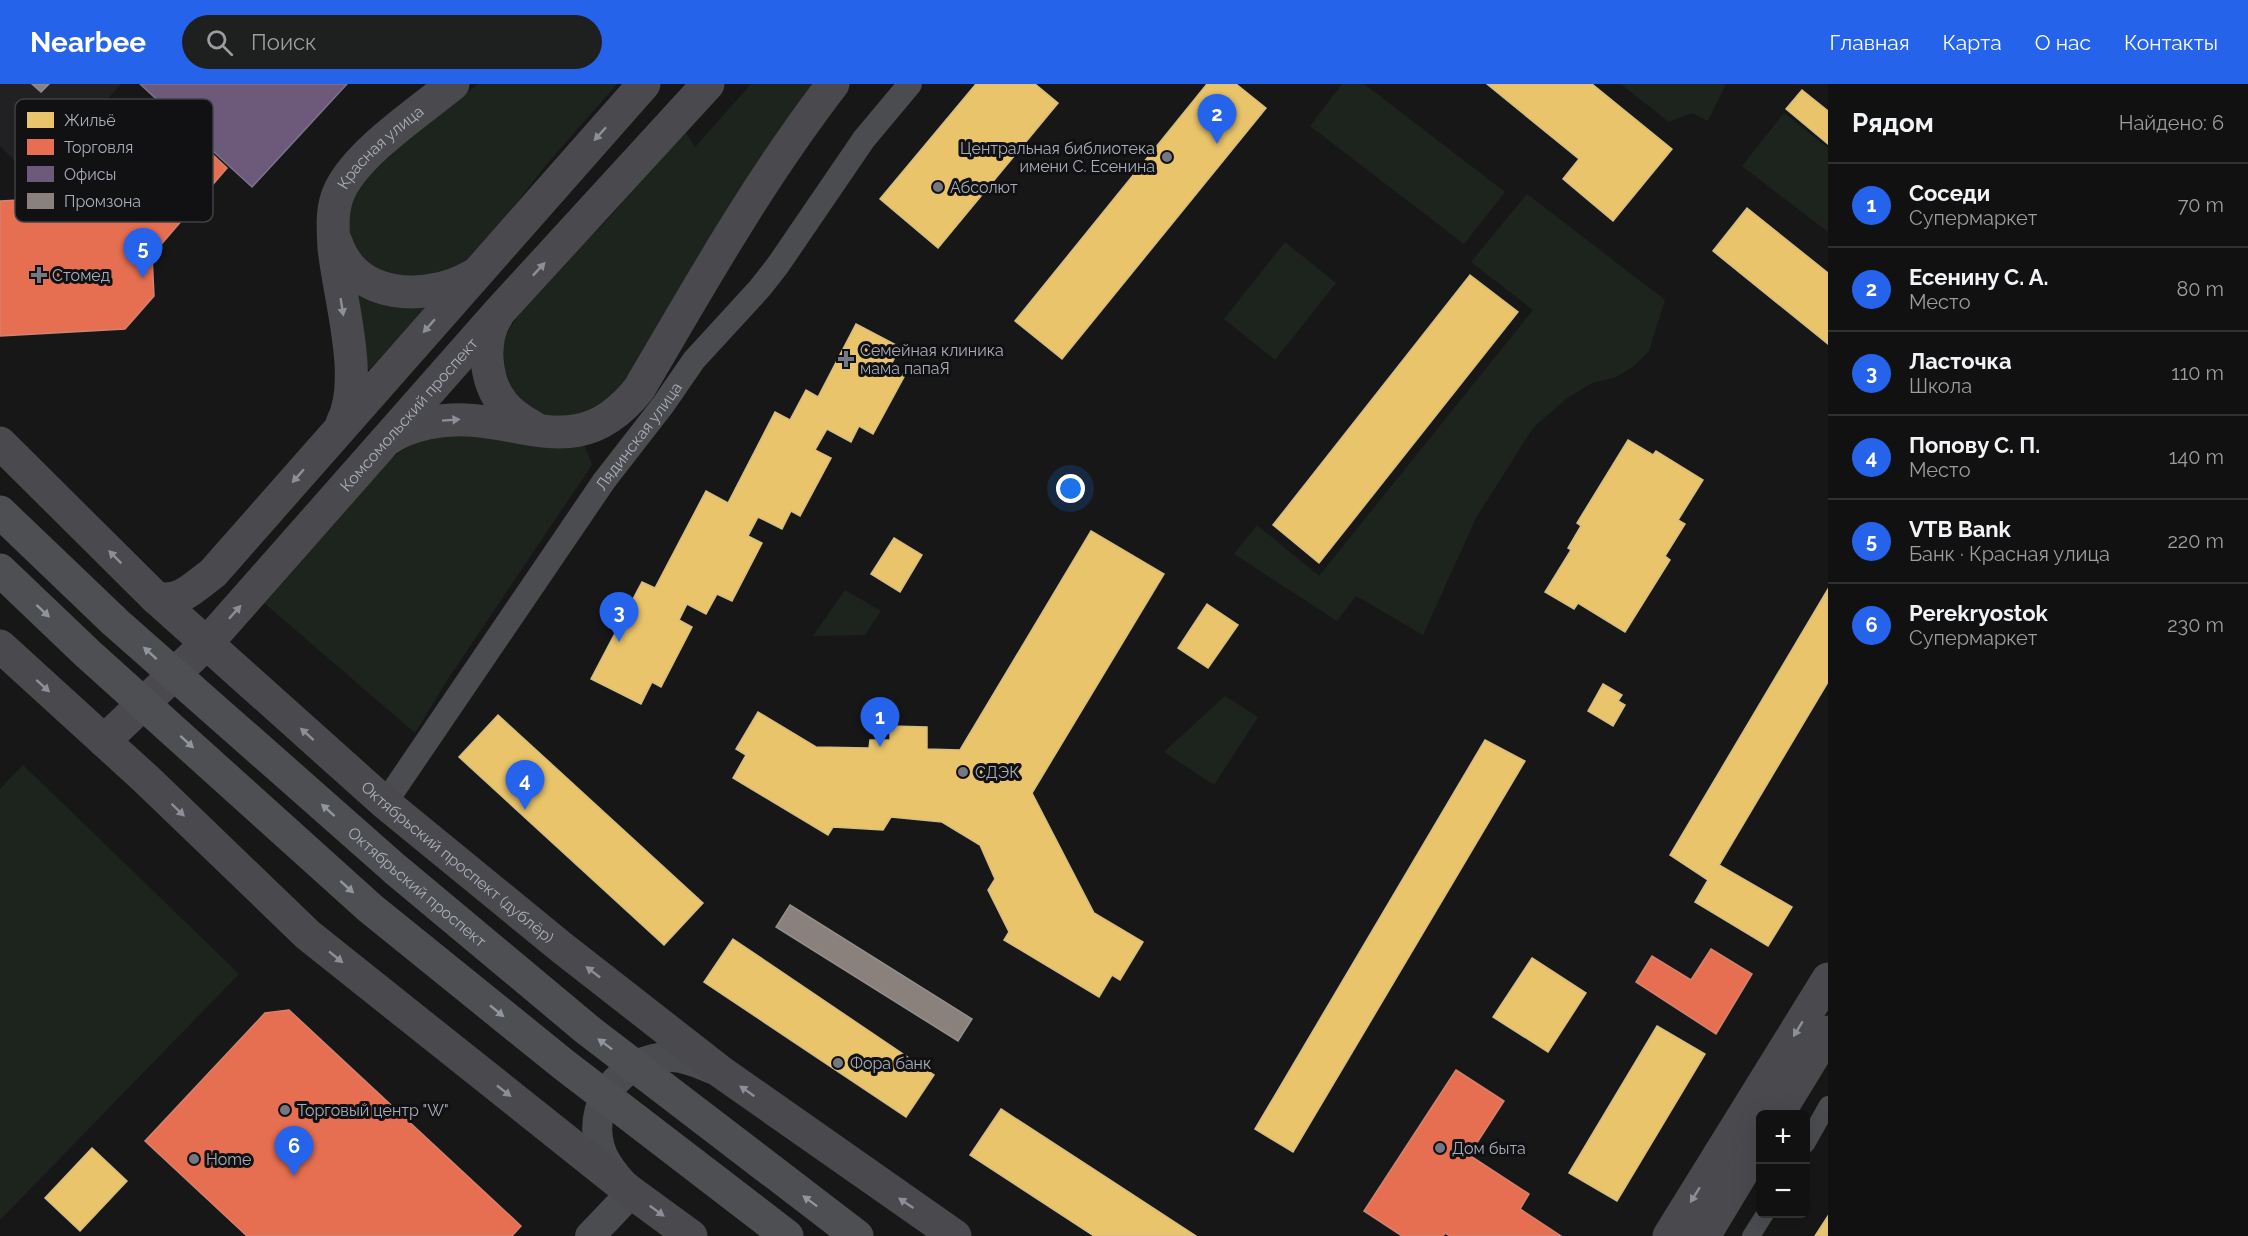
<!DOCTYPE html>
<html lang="ru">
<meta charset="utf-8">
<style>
body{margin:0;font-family:Raleway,sans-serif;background:#1e1f1f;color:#f1f3f6}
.controls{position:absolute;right:18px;bottom:18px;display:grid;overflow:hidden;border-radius:9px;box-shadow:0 6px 24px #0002}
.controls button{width:54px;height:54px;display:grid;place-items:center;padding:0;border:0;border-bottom:2px solid #303131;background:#111;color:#f1f3f6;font:30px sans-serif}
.you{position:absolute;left:1071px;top:405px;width:21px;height:21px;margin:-15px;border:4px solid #fff;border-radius:50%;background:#1a73e8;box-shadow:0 0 0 9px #1a73e833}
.badge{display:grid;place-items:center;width:39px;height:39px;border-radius:50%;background:#2563eb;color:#fff;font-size:20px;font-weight:700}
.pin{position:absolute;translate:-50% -50px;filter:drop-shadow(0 2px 3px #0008)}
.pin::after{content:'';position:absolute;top:32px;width:21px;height:18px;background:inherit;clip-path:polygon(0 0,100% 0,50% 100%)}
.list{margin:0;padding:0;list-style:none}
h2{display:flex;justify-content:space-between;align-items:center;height:78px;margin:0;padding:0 24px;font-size:26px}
h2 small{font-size:20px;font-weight:400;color:#9c9d9f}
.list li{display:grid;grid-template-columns:39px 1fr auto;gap:18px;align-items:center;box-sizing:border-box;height:84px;padding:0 24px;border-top:2px solid #303131}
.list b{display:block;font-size:22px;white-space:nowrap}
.list p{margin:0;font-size:20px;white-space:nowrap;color:#9c9d9f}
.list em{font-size:20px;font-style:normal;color:#9c9d9f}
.icon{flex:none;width:33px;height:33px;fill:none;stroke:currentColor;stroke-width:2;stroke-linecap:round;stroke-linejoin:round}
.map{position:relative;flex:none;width:1828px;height:1152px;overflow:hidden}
header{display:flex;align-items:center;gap:36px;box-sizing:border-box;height:84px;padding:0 30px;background:#2563eb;color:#fff}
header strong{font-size:28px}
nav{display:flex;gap:33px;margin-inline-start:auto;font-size:21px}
.search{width:420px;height:54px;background:#1e1f1f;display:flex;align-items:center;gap:15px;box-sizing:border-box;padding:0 21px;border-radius:33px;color:#9c9d9f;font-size:22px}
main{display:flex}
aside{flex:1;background:#111}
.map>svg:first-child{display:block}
.built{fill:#212123}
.green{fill:#1d241e}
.homes{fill:#e9c46a;stroke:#d6bd81;stroke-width:1.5}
.shops{fill:#e76f51;stroke:#d48270;stroke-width:1.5}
.offices{fill:#6d597a;stroke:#7f728d;stroke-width:1.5}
.industry{fill:#8a817c;stroke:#938e8e;stroke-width:1.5}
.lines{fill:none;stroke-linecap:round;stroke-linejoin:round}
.pedestrian{stroke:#4b4c50;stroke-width:18}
.minor{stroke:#4b4c50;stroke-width:24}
.tertiary{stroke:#4b4c50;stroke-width:30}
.secondary{stroke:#4a4a4e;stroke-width:33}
.primary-bridge{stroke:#4d4f52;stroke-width:33}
.oneway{fill:#8c8f98}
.oneway2{fill:#91969e}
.poi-dot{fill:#757880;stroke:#111113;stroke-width:2}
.labels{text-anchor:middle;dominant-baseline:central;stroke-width:6;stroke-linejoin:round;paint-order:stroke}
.poi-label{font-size:16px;fill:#a8adb8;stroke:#111113;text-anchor:start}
.street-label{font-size:16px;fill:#a8adb8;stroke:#111113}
.key{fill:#111113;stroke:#3e4045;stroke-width:1.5}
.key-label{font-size:16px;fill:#a8adb8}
</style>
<header>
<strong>Nearbee</strong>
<div class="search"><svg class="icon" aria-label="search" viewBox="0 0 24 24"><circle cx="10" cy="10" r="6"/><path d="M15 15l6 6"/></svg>Поиск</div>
<nav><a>Главная</a><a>Карта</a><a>О нас</a><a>Контакты</a></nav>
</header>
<main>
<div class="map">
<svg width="1828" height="1152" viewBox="0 0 1828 1152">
<rect width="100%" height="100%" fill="#171717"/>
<!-- built -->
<polygon class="built" points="0,0 121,0 57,71 14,76 0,62"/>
<!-- green -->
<g class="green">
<path d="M478 0H617L546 81 504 135 469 174 457 184 416 198 366 183C359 170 349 156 349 141 349 131 350 120 355 110 376 74 444 27 478 0Z"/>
<path d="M751 0H813C742 93 685 196 626 296L614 311 578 332 542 331 533 326 515 311 505 286 503 262 506 251 520 228 559 184 608 135 685 47 695 63Z"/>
<polygon points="1342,0 1364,0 1505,108 1464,160 1310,42"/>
<polygon points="1621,0 1726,0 1708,37 1692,29 1669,38"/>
<polygon points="1784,29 1828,64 1828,148 1742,82"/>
<polygon points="1527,110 1665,216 1649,267 1634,282 1616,293 1592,299 1567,314 1533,344 1476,434 1423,551 1356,512 1337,537 1234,470 1257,441 1319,492 1533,226 1471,178"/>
<polygon points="1285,158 1336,199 1275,276 1224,235"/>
<polygon points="357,204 423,219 424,225 370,285 364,284"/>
<polygon points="450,349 557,364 585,362 592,381 448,595 415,649 263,518 383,382 410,360"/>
<polygon points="845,506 881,527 865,551 813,552"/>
<polygon points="1225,612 1258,633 1214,701 1164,668"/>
<polygon points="23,681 239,890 0,1136 0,705"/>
</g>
<!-- homes -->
<g class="homes">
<polygon points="976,0 1035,0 1058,19 938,164 880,115"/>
<polygon points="1207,0 1236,0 1266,24 1062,275 1015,237"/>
<polygon points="1487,0 1592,0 1672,65 1613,137 1563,95 1579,75"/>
<polygon points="1802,6 1828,27 1828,60 1786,25"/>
<polygon points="1747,124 1828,189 1828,260 1713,167"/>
<polygon points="1470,191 1518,228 1319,479 1273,441"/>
<polygon points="856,240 900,263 890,283 905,291 873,350 859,342 851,358 827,345 815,366 831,374 800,432 791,427 782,445 758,433 748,452 762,459 732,517 717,510 706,530 687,520 679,536 692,543 661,603 652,598 641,620 591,595 642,498 655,504 706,407 728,419 775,328 790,336 806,306 818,313"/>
<polygon points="1628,356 1653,371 1656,367 1703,396 1678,436 1685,440 1665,472 1670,476 1625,548 1578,519 1574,525 1545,508 1571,466 1568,464 1581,442 1577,439"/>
<polygon points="1091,447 1164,490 1032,709 1094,829 1143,858 1120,896 1112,891 1099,913 1004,856 1009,848 988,806 995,795 980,761 942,738 891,733 883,746 833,743 828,751 733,694 746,671 736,665 758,628 816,663 869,664 870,656 890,656 890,642 927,643 927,665 960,666"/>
<polygon points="894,454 922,471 900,508 871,490"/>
<polygon points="1828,505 1828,598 1719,781 1792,823 1768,862 1695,818 1708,796 1670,771"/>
<polygon points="1207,520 1238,541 1208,584 1178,564"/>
<polygon points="1603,600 1622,611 1618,617 1625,621 1613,642 1588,627"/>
<polygon points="498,631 703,819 664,861 459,673"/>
<polygon points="1485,656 1525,677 1293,1068 1255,1045"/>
<polygon points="733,855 934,991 906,1033 704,898"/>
<polygon points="1532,874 1586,909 1548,968 1493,933"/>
<polygon points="1657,942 1705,970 1617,1117 1569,1089"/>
<polygon points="1001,1025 1107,1094 1196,1152 1094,1152 970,1071"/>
<polygon points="92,1064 127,1097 80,1147 45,1114"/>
<polygon points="1828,1132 1828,1152 1815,1152"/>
</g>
<!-- shops -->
<g class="shops">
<polygon points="180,40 227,84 152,171 154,212 125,245 0,252 0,117 117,111"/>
<polygon points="1711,865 1752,890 1716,950 1636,898 1652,872 1691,896"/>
<polygon points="289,926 521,1142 512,1152 247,1152 145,1057 265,929"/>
<polygon points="1456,986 1504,1017 1469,1071 1529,1110 1520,1125 1561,1152 1450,1152 1445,1149 1443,1152 1402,1152 1364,1127"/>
</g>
<!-- offices -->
<polygon class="offices" points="140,0 347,0 252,103"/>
<!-- industry -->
<g class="industry">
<polygon points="32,0 49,0 41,8"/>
<polygon points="790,821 972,935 958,957 776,843"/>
</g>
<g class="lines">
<!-- pedestrian -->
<g class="pedestrian">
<polyline points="1806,1060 1828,1021"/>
<polyline points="1751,1152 1765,1130"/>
</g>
<!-- minor -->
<path class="minor" id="s1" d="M385 719 604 397 663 321 694 276 760 204 778 181 864 55 910 0"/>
<!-- tertiary -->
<g class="tertiary">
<path d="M622 1099C615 1091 608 1082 603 1072 582 1023 621 972 672 973 686 973 700 980 712 985"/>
<polyline points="590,1152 631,1109"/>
</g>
<!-- secondary -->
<g class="secondary">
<path d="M336 158C355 216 426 218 472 192"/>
<path d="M497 232C481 257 485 297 503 320 511 330 522 337 533 343"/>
<path id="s2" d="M342 339C365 296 339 213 334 164 333 144 331 124 340 106 358 68 420 27 453 0"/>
<path d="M390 354C401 346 415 342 428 339 513 321 572 389 639 305 700 201 759 96 833 0"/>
<path id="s3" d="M0 359 156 514 385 719 561 863 721 988 955 1152"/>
<path d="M156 514C181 519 194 503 213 489L644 0"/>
<polyline points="0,562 146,695 308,851 628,1106 691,1152"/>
<path id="s4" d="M104 657 207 559 499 228 708 0"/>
<polyline points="1778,1030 1828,948"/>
<polyline points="1669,1152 1828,895"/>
<polyline points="1704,1152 1760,1059"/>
</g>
<!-- primary-bridge -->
<g class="primary-bridge">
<path id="s5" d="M0 428 115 538 395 785 589 947 857 1152"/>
<polyline points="0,486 87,569 370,824 563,980 787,1152"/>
</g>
</g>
<!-- one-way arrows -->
<defs><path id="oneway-solid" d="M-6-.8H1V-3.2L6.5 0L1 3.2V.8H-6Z" transform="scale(1.5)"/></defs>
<g class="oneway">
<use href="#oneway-solid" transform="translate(600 50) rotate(132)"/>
<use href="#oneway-solid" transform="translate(539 185) rotate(-47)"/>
<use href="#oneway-solid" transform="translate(342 223) rotate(81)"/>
<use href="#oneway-solid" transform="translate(429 242) rotate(131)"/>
<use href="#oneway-solid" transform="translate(451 336) rotate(-4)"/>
<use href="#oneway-solid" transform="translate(298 392) rotate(131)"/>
<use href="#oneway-solid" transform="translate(115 473) rotate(-135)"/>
<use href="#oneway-solid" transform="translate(235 528) rotate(-48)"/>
<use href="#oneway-solid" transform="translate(43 602) rotate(42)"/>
<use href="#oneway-solid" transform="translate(307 650) rotate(-138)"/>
<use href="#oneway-solid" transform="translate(178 726) rotate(44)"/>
<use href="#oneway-solid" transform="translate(336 873) rotate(39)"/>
<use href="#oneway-solid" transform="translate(593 888) rotate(-142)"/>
<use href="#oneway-solid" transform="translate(1798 945) rotate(121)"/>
<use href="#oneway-solid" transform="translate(504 1007) rotate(38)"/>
<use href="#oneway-solid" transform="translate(747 1007) rotate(-145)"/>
<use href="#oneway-solid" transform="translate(1695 1111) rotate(122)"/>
<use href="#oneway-solid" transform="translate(906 1119) rotate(-146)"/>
<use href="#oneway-solid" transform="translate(657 1127) rotate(36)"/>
</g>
<g class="oneway2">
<use href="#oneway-solid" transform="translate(43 527) rotate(43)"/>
<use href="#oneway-solid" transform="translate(150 569) rotate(-138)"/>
<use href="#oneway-solid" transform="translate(187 658) rotate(42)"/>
<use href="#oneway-solid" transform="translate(328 726) rotate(-138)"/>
<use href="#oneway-solid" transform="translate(347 803) rotate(42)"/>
<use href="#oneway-solid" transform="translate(497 927) rotate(39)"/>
<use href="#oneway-solid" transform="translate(605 960) rotate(-143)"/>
<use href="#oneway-solid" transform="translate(810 1117) rotate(-143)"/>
</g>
<!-- markers -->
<g class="poi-dot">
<circle cx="1167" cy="73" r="6"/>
<circle cx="938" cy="103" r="6"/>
<path d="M36 182h6v6h6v6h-6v6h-6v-6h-6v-6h6z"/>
<path d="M843 266h6v6h6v6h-6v6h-6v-6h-6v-6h6z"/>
<circle cx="963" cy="688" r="6"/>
<circle cx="838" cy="979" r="6"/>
<circle cx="285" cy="1026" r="6"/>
<circle cx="1440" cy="1064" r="6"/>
<circle cx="194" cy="1075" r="6"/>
</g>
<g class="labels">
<!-- poi labels -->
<g class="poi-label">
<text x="1155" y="64" text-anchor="end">Центральная библиотека<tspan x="1155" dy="18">имени С. Есенина</tspan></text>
<text x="950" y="103">Абсолют</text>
<text x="52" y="191">Стомед</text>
<text x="860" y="266">Семейная клиника<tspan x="860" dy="18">мама папаЯ</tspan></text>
<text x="975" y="688">СДЭК</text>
<text x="850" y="979">Фора банк</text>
<text x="297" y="1026">Торговый центр "W"</text>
<text x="1452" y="1064">Дом быта</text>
<text x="206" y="1075">Home</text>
</g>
<!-- street labels -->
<g class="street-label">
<text stroke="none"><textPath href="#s2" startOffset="296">Красная улица</textPath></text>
<text stroke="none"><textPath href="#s4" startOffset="447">Комсомольский проспект</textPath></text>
<text stroke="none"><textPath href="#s1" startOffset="446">Лядинская улица</textPath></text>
<text stroke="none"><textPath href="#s3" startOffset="621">Октябрьский проспект (дублёр)</textPath></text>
<text stroke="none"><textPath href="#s5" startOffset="561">Октябрьский проспект</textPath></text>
</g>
</g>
<!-- legend -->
<rect x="15" y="15" width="198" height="123" rx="9" class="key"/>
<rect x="27" y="28" width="27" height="16" fill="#e9c46a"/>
<rect x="27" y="55" width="27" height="16" fill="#e76f51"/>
<rect x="27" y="82" width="27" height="16" fill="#6d597a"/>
<rect x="27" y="109" width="27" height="16" fill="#8a817c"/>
<g class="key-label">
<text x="64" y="42">Жильё</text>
<text x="64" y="69">Торговля</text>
<text x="64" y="96">Офисы</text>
<text x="64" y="123">Промзона</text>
</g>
</svg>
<div class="controls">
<button>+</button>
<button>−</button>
</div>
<div class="you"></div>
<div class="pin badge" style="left:880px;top:663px">1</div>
<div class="pin badge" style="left:1217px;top:60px">2</div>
<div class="pin badge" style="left:619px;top:558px">3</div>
<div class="pin badge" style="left:525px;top:726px">4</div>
<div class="pin badge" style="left:143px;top:194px">5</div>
<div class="pin badge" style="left:294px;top:1092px">6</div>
</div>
<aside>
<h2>Рядом<small>Найдено: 6</small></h2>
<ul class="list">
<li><span class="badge">1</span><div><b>Соседи</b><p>Супермаркет</p></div><em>70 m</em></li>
<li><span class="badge">2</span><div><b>Есенину С. А.</b><p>Место</p></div><em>80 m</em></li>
<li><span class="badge">3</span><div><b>Ласточка</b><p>Школа</p></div><em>110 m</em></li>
<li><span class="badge">4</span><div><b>Попову С. П.</b><p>Место</p></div><em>140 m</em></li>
<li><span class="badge">5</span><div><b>VTB Bank</b><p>Банк · Красная улица</p></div><em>220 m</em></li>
<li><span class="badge">6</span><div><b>Perekryostok</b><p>Супермаркет</p></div><em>230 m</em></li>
</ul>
</aside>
</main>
